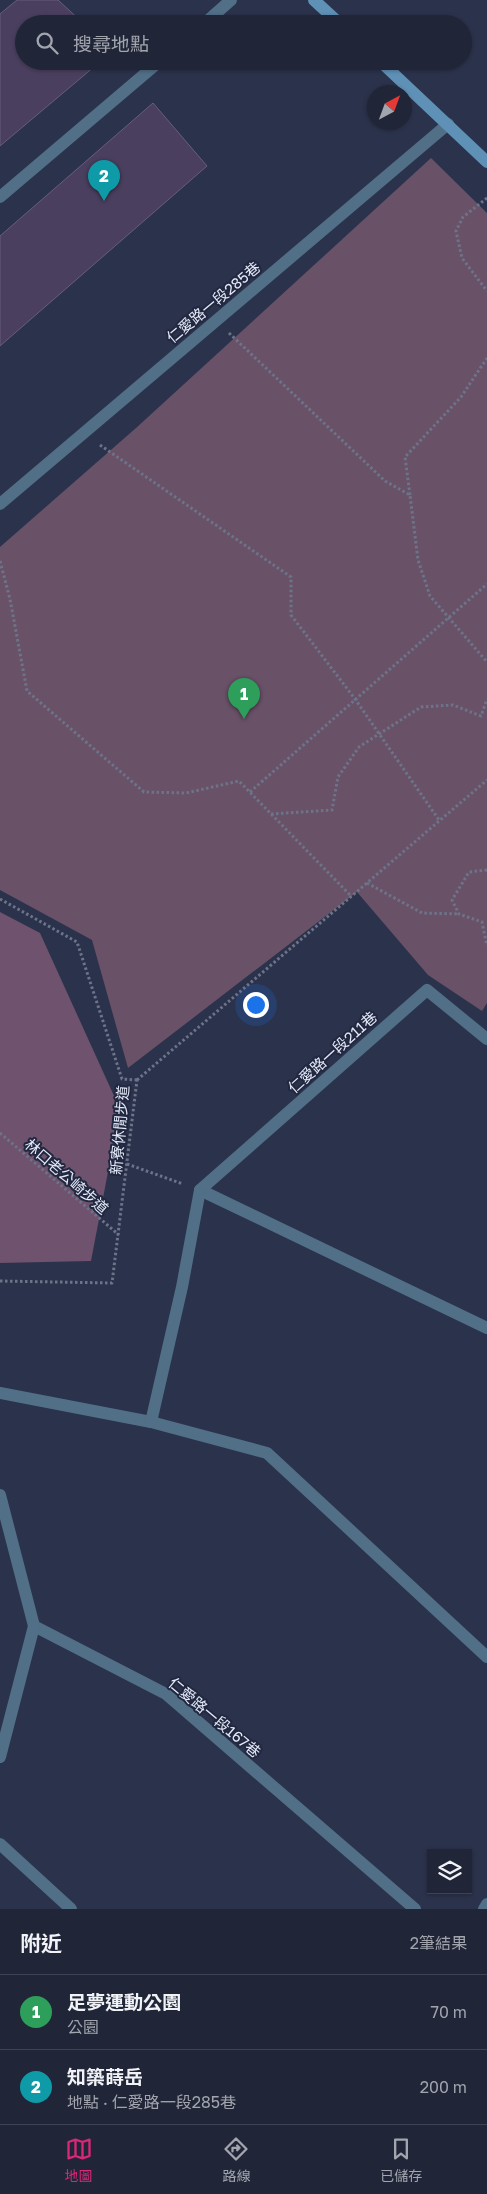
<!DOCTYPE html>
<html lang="zh-TW">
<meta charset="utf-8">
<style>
body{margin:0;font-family:"Golos Text","Noto Sans TC",sans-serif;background:#2d3243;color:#f1f3f6}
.controls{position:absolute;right:15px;bottom:15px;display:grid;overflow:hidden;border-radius:0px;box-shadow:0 1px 4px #0004}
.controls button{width:45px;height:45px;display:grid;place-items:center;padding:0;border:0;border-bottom:1px solid #3d4353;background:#202638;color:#f1f3f6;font:25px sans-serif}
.compass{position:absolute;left:367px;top:85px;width:45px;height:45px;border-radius:50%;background:#202638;box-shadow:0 1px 4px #0004;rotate:41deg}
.you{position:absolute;left:255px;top:1004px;width:18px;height:18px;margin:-12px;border:4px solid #fff;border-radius:50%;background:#1a73e8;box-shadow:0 0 0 8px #1a73e833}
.badge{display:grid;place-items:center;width:32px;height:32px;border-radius:50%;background:#db2777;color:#fff;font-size:16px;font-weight:700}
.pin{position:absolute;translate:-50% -41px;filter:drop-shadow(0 1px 2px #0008)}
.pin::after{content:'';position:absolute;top:26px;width:18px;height:15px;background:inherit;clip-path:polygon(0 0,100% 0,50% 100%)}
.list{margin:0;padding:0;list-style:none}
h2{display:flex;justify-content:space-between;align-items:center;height:65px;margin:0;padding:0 20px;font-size:21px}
h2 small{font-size:16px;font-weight:400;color:#a2a5ae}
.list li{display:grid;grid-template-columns:32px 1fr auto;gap:15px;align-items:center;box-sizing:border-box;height:75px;padding:0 20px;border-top:1px solid #3d4353}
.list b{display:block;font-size:19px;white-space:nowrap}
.list p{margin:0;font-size:16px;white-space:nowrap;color:#a2a5ae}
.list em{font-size:16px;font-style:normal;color:#a2a5ae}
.icon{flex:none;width:28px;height:28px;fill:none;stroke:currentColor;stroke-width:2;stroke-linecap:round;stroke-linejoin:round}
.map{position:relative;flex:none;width:487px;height:1909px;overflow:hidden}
.search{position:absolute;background:#202638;box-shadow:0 1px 4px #0004;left:15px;right:15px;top:15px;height:55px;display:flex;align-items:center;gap:12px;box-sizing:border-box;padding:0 18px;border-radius:28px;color:#a2a5ae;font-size:19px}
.sheet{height:215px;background:#202638}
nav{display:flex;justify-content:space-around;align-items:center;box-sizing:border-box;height:70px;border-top:1px solid #3d4353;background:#202638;font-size:14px;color:#a2a5ae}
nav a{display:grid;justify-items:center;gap:2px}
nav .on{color:#db2777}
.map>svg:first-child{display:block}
.green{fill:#695168}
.forest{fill:#6e526e}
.building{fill:#4a3f5f;stroke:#675e7b}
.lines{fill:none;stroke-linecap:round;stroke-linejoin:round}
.path{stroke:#6d7489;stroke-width:3;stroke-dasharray:2.5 2.5;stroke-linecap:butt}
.street{stroke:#516f87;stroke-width:12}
.secondary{stroke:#5f90b6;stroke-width:12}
.labels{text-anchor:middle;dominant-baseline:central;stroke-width:4;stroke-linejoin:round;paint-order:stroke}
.street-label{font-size:15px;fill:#e5eafa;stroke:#212840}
</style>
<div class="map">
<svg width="487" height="1909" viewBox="0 0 487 1909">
<rect width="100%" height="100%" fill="#2b324b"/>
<!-- green -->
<polygon class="green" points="431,158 487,213 487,1003 482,1011 428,975 357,892 128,1068 92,940 0,890 0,547 136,428"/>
<!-- forest -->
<polygon class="forest" points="0,912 40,933 120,1109 91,1261 0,1263"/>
<!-- building -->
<g class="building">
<polygon points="17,0 58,0 84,24 24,24 24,61 101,61 0,146 0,14"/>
<polygon points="153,103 207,166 0,346 0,236"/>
</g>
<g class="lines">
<!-- path -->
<g class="path">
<polyline points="487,198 463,217 456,231 462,258 487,291"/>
<polyline points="229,333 385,481 410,495 418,560 430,596 487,662"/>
<polyline points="100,445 291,577 291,615 355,699 439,820"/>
<polyline points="410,495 405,457 461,397 487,358"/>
<polyline points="0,561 10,599 27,691 144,792 186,793 239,781 351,896"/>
<polyline points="250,792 487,584"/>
<polyline points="271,814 332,810 338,777 359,747 379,734 421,707 453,705 481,716 487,699"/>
<polyline points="487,870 469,872 452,900 459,914 482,922 487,946"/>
<polyline points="367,883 422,913 459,914"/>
<polyline points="0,899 77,942 122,1079 137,1080"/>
<polyline points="137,1080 487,780"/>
<polyline points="0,1133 119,1235"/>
<polyline points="127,1164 183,1184"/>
<polyline points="0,1281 112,1283 137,1080"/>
</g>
<!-- street -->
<g class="street">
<polyline points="204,24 231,0"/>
<polyline points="0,197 160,61"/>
<polyline points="0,504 448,124"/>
<polyline points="200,1190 487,1328"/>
<polyline points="0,1393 151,1422 267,1453 487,1657"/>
<polyline points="151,1422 182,1287 200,1190 427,990 487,1039"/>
<polyline points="0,1495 34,1626 166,1694 415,1909"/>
<polyline points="0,1757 34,1626"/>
<polyline points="0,1844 71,1909"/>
<polyline points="484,1909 487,1904"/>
</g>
<!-- secondary -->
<g class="secondary">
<polyline points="314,0 340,24"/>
<polyline points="380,61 487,162"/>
</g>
</g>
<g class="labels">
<!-- street labels -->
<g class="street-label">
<text transform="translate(213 302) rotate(-40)">仁愛路一段285巷</text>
<text transform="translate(332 1052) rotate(-42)">仁愛路一段211巷</text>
<text transform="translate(119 1130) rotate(-85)">新寮休閒步道</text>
<text transform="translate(67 1176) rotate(41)">林口老公崎步道</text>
<text transform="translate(215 1717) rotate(40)">仁愛路一段167巷</text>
</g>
</g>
</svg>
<div class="controls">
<button><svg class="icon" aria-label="layers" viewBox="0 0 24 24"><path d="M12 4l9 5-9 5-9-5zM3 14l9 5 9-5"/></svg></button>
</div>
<svg class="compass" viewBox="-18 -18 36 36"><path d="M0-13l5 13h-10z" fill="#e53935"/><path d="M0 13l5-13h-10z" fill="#a2a5ae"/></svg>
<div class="you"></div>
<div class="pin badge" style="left:244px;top:719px;background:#2e9e5b">1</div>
<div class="pin badge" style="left:104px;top:201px;background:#0f9aa8">2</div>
<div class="search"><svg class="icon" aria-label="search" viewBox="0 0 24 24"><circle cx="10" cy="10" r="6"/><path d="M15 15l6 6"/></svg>搜尋地點</div>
</div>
<section class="sheet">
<h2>附近<small>2筆結果</small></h2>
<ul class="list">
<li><span class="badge" style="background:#2e9e5b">1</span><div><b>足夢運動公園</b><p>公園</p></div><em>70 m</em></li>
<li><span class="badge" style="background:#0f9aa8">2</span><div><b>知築蒔岳</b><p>地點 · 仁愛路一段285巷</p></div><em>200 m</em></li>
</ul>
</section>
<nav>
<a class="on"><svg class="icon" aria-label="map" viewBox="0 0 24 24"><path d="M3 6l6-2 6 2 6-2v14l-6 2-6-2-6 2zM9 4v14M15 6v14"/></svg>地圖</a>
<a><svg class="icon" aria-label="directions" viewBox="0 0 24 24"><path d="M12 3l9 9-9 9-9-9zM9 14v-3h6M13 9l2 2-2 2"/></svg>路線</a>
<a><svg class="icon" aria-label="saved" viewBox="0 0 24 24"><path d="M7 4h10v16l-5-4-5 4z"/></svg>已儲存</a>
</nav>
